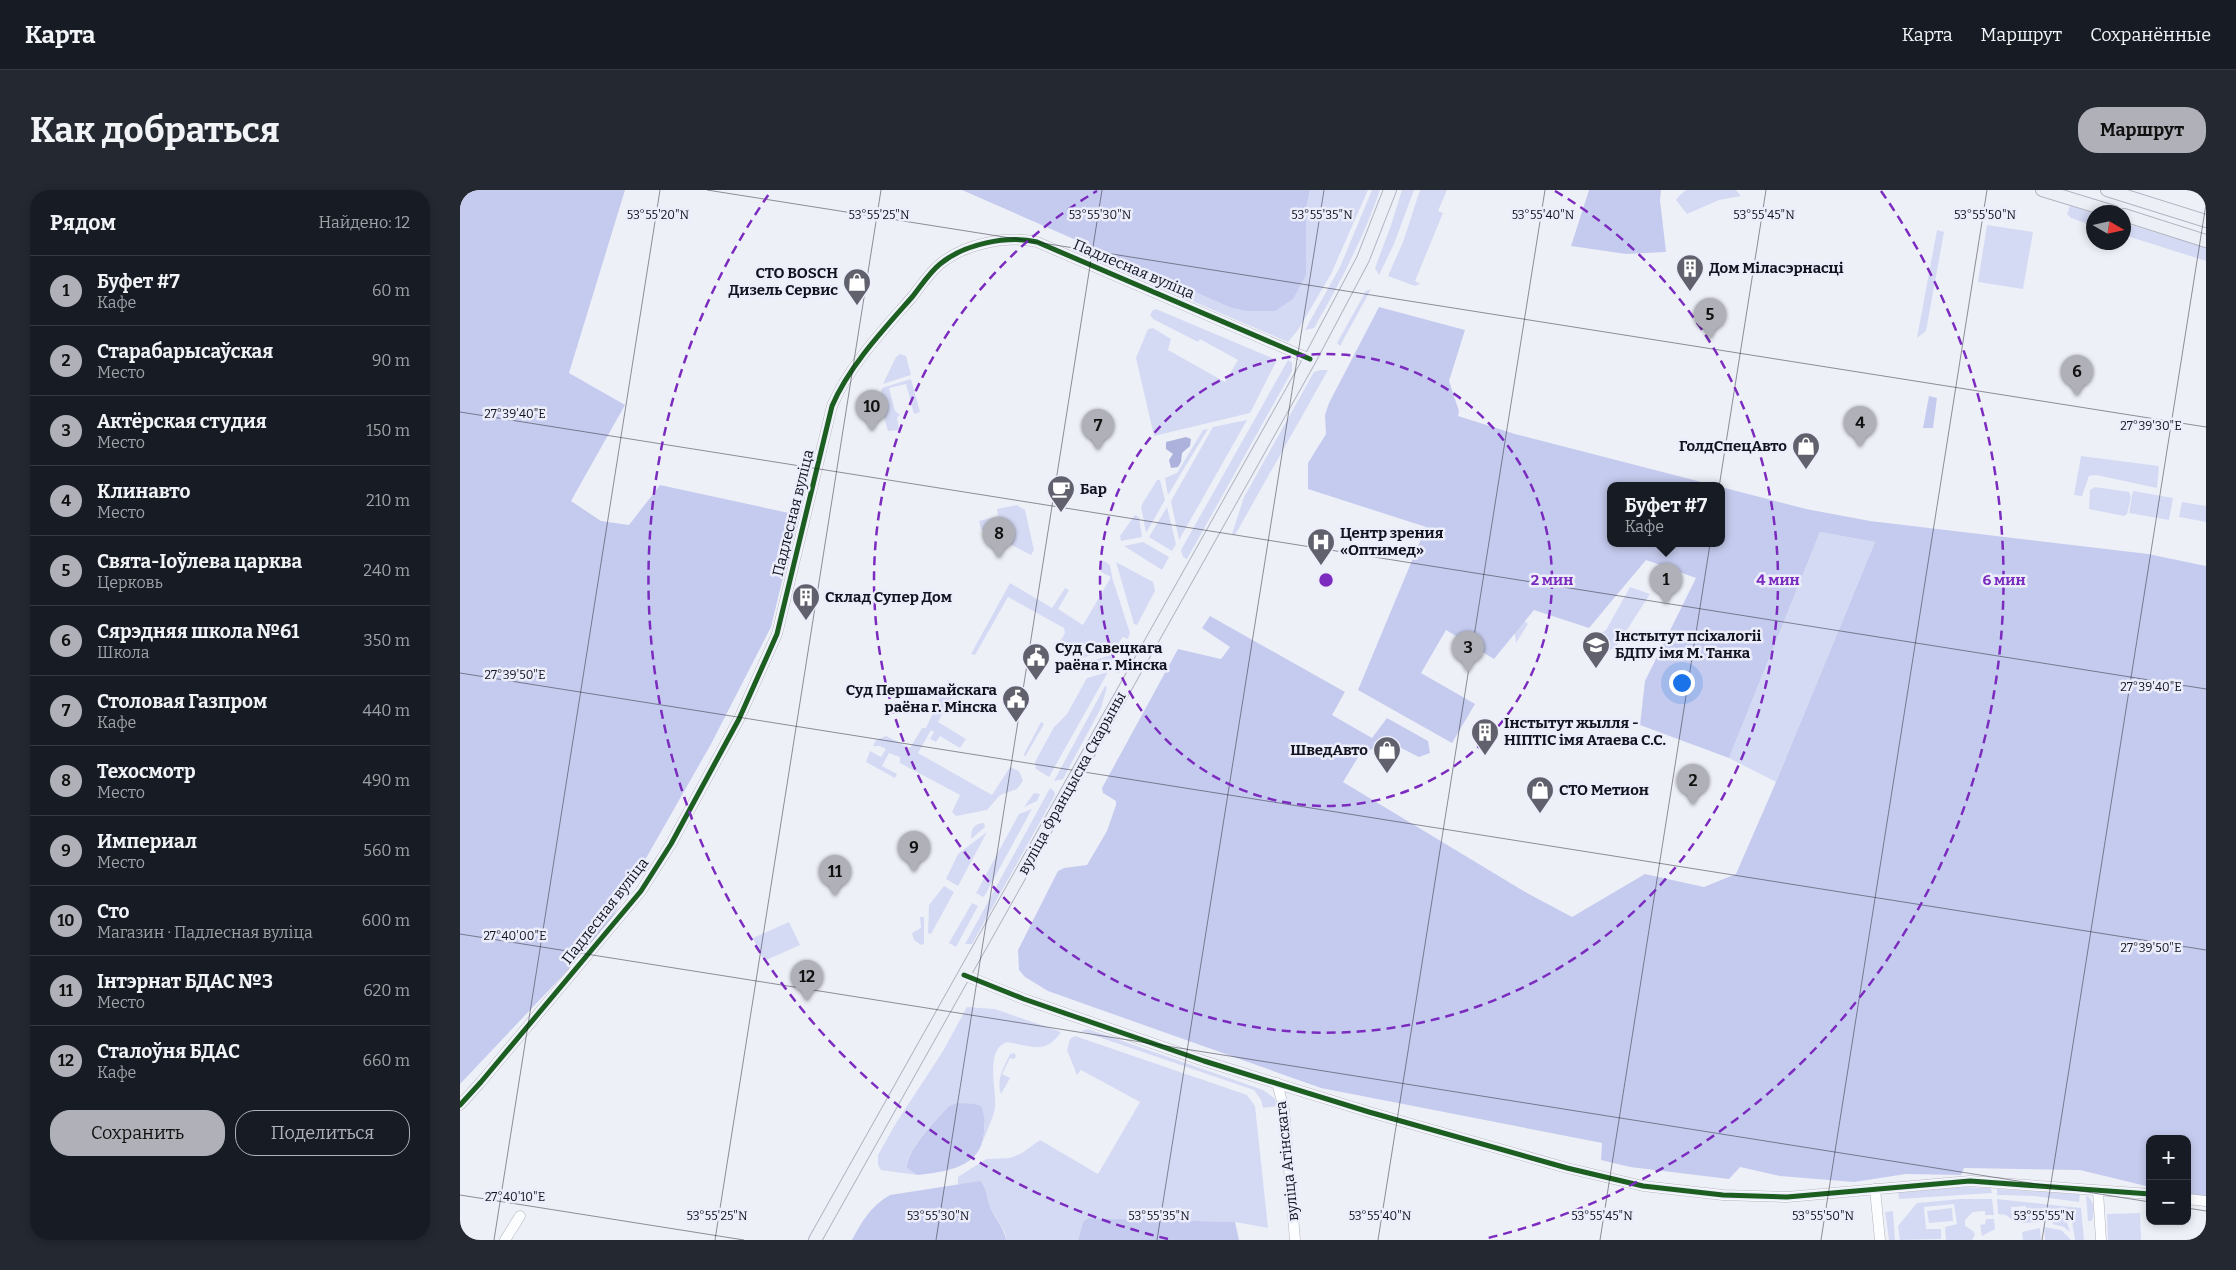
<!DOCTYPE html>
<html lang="ru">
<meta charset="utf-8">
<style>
body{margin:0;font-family:Bitter,serif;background:#242831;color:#f1f3f6}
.controls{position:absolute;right:15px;bottom:15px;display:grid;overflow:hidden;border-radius:10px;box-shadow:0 2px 8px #0003}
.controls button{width:45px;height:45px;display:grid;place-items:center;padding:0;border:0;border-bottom:1px solid #363941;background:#171b24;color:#f1f3f6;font:25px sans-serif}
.compass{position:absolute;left:1626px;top:15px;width:45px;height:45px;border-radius:50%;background:#171b24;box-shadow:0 2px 8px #0003;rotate:99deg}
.you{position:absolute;left:1221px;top:492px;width:18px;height:18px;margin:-12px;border:4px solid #fff;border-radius:50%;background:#1a73e8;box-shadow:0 0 0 8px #1a73e833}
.badge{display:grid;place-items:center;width:32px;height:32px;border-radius:50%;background:#b0b1b8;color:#111;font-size:16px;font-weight:700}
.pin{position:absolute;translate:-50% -41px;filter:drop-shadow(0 1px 2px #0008)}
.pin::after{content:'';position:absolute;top:26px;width:18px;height:15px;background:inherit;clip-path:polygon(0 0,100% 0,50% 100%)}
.popup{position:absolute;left:1147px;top:292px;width:118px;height:65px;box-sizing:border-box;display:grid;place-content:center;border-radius:10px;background:#171b24;filter:drop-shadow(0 1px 4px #0005);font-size:16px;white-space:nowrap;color:#9ea1a6}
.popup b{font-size:19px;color:#f1f3f6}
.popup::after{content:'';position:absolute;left:50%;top:100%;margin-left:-10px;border:10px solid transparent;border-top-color:#171b24}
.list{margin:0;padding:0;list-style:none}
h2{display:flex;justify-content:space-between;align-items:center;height:65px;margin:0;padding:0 20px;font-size:21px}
h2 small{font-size:16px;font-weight:400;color:#9ea1a6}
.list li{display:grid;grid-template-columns:32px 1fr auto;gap:15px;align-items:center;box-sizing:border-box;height:70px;padding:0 20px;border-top:1px solid #363941}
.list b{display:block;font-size:19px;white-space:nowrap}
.list p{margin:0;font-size:16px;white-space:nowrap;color:#9ea1a6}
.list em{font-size:16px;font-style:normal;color:#9ea1a6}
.actions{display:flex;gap:10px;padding:15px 20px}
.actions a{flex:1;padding:11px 0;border:1px solid #b0b1b8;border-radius:20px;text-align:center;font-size:18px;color:#b0b1b8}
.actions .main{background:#b0b1b8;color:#111}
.map{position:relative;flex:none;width:1746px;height:1050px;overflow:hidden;border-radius:20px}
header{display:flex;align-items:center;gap:30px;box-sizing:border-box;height:70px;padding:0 25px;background:#171b24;border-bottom:1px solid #363941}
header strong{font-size:24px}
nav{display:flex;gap:28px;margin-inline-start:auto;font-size:18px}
.intro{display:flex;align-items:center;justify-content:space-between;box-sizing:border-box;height:120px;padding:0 30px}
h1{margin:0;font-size:35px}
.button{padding:12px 22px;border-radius:20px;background:#b0b1b8;color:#111;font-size:18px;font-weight:700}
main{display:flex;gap:30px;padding:0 30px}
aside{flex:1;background:#171b24;border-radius:20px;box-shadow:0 2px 8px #0003}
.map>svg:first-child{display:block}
.green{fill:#d5daf4}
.forest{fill:#c5cbee}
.water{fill:#acb2db}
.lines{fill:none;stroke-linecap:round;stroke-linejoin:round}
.minor-casing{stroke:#b3b5be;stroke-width:11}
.major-casing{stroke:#b1b4c2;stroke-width:14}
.minor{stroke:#fcfdfe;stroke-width:10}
.major{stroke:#edeff6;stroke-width:12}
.cycleway-casing{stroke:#ebedfb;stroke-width:8}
.cycleway{stroke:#1b5e20;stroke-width:5}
.ticks{fill:none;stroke:#131420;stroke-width:1;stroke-opacity:0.45}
.ring{fill:none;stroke:#7b2cbf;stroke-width:2.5;stroke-dasharray:9 6}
.labels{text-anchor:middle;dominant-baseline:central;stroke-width:5;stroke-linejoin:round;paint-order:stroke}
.poi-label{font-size:15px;font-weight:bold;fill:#131420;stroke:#ebedfb;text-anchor:start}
.street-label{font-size:15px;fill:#131420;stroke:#ebedfb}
.ticks-label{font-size:12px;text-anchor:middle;fill:#131420;stroke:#ebedfb;stroke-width:5;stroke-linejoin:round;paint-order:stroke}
.centre{fill:#7b2cbf;stroke:#ebedfb;stroke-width:2.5}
.ring-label{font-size:15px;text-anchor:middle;font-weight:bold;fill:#7b2cbf;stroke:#ebedfb;stroke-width:5;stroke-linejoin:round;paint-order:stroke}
</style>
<header>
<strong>Карта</strong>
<nav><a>Карта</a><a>Маршрут</a><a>Сохранённые</a></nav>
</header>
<div class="intro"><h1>Как добраться</h1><a class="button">Маршрут</a></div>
<main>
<aside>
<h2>Рядом<small>Найдено: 12</small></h2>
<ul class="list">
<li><span class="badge">1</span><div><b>Буфет #7</b><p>Кафе</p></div><em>60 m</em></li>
<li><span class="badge">2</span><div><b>Старабарысаўская</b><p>Место</p></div><em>90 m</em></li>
<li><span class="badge">3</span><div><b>Актёрская студия</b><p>Место</p></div><em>150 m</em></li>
<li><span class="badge">4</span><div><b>Клинавто</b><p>Место</p></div><em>210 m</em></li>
<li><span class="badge">5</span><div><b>Свята-Іоўлева царква</b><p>Церковь</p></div><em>240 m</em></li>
<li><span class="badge">6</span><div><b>Сярэдняя школа №61</b><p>Школа</p></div><em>350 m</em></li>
<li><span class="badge">7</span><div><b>Столовая Газпром</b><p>Кафе</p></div><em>440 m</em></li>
<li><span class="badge">8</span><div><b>Техосмотр</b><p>Место</p></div><em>490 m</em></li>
<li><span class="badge">9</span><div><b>Империал</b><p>Место</p></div><em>560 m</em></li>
<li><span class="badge">10</span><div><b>Сто</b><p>Магазин · Падлесная вуліца</p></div><em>600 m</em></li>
<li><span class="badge">11</span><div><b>Інтэрнат БДАС №3</b><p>Место</p></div><em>620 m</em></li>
<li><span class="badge">12</span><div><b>Сталоўня БДАС</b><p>Кафе</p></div><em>660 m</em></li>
</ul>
<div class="actions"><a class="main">Сохранить</a><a>Поделиться</a></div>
</aside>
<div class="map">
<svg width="1746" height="1050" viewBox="0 0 1746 1050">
<rect width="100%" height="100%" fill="#eef0f8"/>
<!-- green -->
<g class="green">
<polygon points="850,0 908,0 871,84 838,140 828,152 702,98 703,88 769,117 846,19"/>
<path d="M912 0H920C903 49 880 93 854 138L845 140 880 77Z"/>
<polygon points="942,0 954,0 934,54 919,85 915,78 930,38"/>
<polygon points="960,0 987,0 978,21 983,23 955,91 960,94 955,96 928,86 943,52"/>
<polygon points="1226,0 1276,0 1281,6 1259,10 1227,24 1216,10 1219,6"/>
<polygon points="1610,16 1633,23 1633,36 1611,28 1607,24"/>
<polygon points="1664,33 1746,58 1746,71 1664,45"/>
<polygon points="1527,35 1573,42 1563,99 1518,92"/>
<polygon points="1477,40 1484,42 1466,141 1457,148"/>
<polygon points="911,99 880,156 877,153 906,101"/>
<polygon points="696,119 817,170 790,223 694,246 676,168 688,139 693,138 711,149 708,160 765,192 778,170 740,149 738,152 693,129 690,125 693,120"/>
<polygon points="440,164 446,166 451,185 423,194 436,167"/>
<polygon points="828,170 832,172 832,181 727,369 723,367 721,360"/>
<polygon points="860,180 868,180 775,345 772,344 784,307 854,182"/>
<polygon points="451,189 460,222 454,224 446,194 429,198 435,221 440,225 437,227 439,240 428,241 419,210 422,198"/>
<polygon points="787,230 719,350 711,311 753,237"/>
<polygon points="748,239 708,305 705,288 717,283 743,240"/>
<polygon points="1621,266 1699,276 1697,298 1636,285 1629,286 1622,306 1614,305"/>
<polygon points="697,290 700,290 705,310 686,343 681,316"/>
<polygon points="1635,297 1669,302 1671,307 1667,324 1664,326 1629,319 1630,300"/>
<polygon points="1673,301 1713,308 1709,330 1669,323"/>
<polygon points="1722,312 1746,316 1746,332 1719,327"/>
<polygon points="557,315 565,320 574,360 571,365 521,339 519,331 538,326 537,319"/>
<polygon points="707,317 716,354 712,361 689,347"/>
<polygon points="675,325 679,327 682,347 661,351 660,346"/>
<polygon points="1360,342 1415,352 1316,592 1269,568"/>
<polygon points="683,352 709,367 702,380 664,356"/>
<polygon points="642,370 650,375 652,387 670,443 668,449 663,447 659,452 662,455 659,457 622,468 598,455 605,443 604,438 548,407 515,465 511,464 550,393 592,418 605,398 609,400 598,419 623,435 651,387 641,382 639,377"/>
<polygon points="656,372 693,392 695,401 677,435 674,434"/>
<polygon points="1170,397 1190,404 1156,457 1144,463 1136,447 1146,440"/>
<polygon points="1061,428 1068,434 1056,453 1053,432"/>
<polygon points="651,465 653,467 649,476 634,480 630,477 631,471"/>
<polygon points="648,482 589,587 576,579 575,572 594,537 607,524 627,488"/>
<polygon points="488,490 498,496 478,532 506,549 500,558 480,546 476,552 470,549 474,542 471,540 458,563 532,605 550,577 559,581 563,591 557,599 540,605 527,620 496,626 492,622 500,605 440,573 440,567 429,563 422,576 437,584 435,588 406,572 410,561 421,567 426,559 420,556 413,556 416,550 426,546 450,558 462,538 466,538"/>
<polygon points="645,496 647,497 641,518 603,589 594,591"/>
<polygon points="581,532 584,534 565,567 564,564"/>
<polygon points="590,598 594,601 595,605 512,754 505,754"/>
<polygon points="574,603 580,604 577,611 564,617"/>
<polygon points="572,619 525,705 523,707 516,703 559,624"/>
<path d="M524 633 525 637 511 649C511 639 513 634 524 633Z"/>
<polygon points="527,642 498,696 486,689 498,664"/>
<polygon points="484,696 494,702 471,744 468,743 469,715"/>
<polygon points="512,713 518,716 496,757 489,753"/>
<polygon points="460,727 464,727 464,754 461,755 454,750 452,743 461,738"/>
<polygon points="329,732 340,755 304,771 293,748"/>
<path d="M507 817 535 819 601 842C586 865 570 856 547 852 524 860 537 900 535 918 533 929 527 940 523 951L525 933 496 913 489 916C476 930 446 959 447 978L457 985 421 980 418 975V965L436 933 483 861Z"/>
<polygon points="628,839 803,900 814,908 818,916 803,918 801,910 794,900 621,841"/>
<polygon points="615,846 787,905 795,916 808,1038 775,1032 628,1028 623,1032 618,1050 546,1050 545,1042 529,1016 524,995 498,994 498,987 526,969 550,968 562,963 580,950 638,984 680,912 621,880 617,885 607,860 610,849"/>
<path d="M554 863 556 866 554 869 550 868 542 884 550 888 541 904C536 889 544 877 550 864Z"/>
<polygon points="1504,997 1531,998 1532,1003 1439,1009 1438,1001"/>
<polygon points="1537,999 1620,1004 1619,1012 1574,1006 1537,1005"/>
<path d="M1626 1005C1634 1010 1634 1019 1633 1028L1631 1031H1628Z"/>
<polygon points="1501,1009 1532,1009 1534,1025 1525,1025 1525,1021 1513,1022 1505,1030 1505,1036 1513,1041 1515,1045 1512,1050 1486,1050 1485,1037 1497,1034 1494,1014 1464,1017 1466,1039 1481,1039 1481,1049 1440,1050 1438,1036 1457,1013"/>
<polygon points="1537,1009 1621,1018 1624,1050 1615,1050 1612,1031 1606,1024 1599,1023 1590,1028 1589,1018 1573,1020 1575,1029 1580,1029 1580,1032 1562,1033 1561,1029 1567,1028 1566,1016 1551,1017 1552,1029 1557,1028 1556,1033 1546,1025 1538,1024"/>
<polygon points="1492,1018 1493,1031 1469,1033 1467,1021"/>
<polygon points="1433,1021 1435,1050 1429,1050 1425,1022"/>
<polygon points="1680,1023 1681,1050 1648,1050 1647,1024"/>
<polygon points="1598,1026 1606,1029 1610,1042 1604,1037 1592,1034"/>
<polygon points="1526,1029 1534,1029 1535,1039 1522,1046 1520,1035 1525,1034"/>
<polygon points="1584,1037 1601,1040 1611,1050 1585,1050"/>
<polygon points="1580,1038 1581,1050 1563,1050 1562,1042"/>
</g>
<!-- forest -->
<g class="forest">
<polygon points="0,0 165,0 109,183 165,215 111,311 141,331 169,335 200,295 338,325 311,437 251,554 144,742 0,894"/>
<polygon points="502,0 850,0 846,19 846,85 833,109 815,121 787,121 769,117"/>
<polygon points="1129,0 1201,0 1200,10 1206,62 1166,64 1111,56"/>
<polygon points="919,117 1005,140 989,191 999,221 998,226 1055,244 1253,295 1151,295 1151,353 1261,353 1261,297 1346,319 1410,331 1688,364 1746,376 1746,1008 1727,1006 1727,949 1690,949 1690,997 1620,980 1504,978 1501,985 1446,984 1394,992 1320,986 1280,977 1269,989 1170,977 1141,970 1142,953 861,898 588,801 565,787 559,780 558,760 598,681 604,678 627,675 647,641 656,615 656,611 643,603 642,598 718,459 761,469 770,457 742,438 750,426 885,502 872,525 912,548 927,528 968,551 970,563 959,567 929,552 900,564 883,592 1067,703 1112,727 1185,684 1244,697 1276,684 1316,592 1415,352 1360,342 1269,568 1180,535 1185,491 1236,388 1186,370 1129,438 1074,420 1034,469 986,440 961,483 1015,514 992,553 898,500 966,337 848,299 848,273 866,244 865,225 869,213"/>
<polygon points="1469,206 1477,208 1473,238 1463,238"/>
<path d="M496 913 515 914 521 916C525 925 525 934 524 943 521 978 485 982 457 985L447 978C446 960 476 930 489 916Z"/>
<path d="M520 991C527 997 526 1006 529 1014 533 1027 544 1036 546 1050H392C402 1031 411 1016 430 1005Z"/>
<polygon points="628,1028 775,1032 779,1050 618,1050 623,1032"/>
</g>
<!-- water -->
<polygon class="water" points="726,247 731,249 730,256 722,263 721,272 718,277 711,278 709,270 713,264 706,259 706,252"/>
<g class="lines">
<!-- minor casing -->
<g class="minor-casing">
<g id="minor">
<polyline points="504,785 564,809 616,827 744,871 909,922 1107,978 1183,996 1263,1005 1327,1007 1510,991 1690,1004"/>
<polyline points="817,893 824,919 835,1050"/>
<path d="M0 915 21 892 181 701 211 654 279 529 317 444 372 216C389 176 424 139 453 106 461 96 469 83 480 74 504 54 547 45 577 52L850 169"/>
<polyline points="1415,999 1420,1050"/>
<polyline points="1638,1001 1641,1050"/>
<polyline points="1727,1009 1746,1011"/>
<polyline points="45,1050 60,1026"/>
</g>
</g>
<!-- major casing -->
<g class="major-casing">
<g id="major">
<polyline points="1582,0 1654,22"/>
<polyline points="1647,0 1746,31"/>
<polyline points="1664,25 1746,51"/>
<polyline points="355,1050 850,169 903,69 930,0"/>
</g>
</g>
<!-- minor -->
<use href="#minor" class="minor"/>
<!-- major -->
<use href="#major" class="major"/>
<!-- cycleway casing -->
<g class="cycleway-casing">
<g id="cycleway">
<polyline points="504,785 564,809 616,827 744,871 909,922 1107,978 1183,996 1263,1005 1327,1007 1510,991 1690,1004"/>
<path d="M0 915 21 892 181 701 211 654 279 529 317 444 372 216C389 176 424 139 453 106 461 96 469 83 480 74 504 54 547 45 577 52L850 169"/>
</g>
</g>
<!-- cycleway -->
<use href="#cycleway" class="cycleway"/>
</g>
<!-- ticks -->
<path class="ticks" d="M247 0 1746 237M0 222 1746 499M0 483 1746 760M0 744 1690 1012M0 1005 284 1050M1727 1018 1746 1021M34 1050 200 0M255 1050 421 0M476 1050 642 0M697 1050 864 0M918 1050 1085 0M1140 1050 1306 0M1361 1050 1527 0M1582 1050 1746 14"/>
<!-- distance rings -->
<g class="ring">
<circle cx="866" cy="390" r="226"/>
<path d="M1095 1A452 452 0 1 1 637 1"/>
<path d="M708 1049A678 678 0 0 1 311 1M1421 1A678 678 0 0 1 1024 1049"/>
</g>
<!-- icons -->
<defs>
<g id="building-pin" transform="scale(1.4375)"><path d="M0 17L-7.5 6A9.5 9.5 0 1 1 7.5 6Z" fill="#60616c" stroke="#ebedfb"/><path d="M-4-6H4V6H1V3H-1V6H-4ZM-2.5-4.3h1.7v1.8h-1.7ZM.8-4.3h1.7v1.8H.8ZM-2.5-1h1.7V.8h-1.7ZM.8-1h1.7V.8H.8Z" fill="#fff"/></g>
<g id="shop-pin" transform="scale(1.4375)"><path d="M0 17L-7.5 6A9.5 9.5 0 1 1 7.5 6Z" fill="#60616c" stroke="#ebedfb"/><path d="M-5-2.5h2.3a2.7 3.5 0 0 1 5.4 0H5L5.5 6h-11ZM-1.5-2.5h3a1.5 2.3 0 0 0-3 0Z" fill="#fff"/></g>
<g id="cafe-pin" transform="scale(1.4375)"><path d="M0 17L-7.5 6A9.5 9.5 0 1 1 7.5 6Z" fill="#60616c" stroke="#ebedfb"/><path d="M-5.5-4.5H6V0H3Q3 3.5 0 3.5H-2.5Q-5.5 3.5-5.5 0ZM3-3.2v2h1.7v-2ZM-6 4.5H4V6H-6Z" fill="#fff"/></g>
<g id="hospital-pin" transform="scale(1.4375)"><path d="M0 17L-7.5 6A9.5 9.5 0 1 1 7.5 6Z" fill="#60616c" stroke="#ebedfb"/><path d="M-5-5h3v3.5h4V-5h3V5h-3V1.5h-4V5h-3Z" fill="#fff"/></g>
<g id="university-pin" transform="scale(1.4375)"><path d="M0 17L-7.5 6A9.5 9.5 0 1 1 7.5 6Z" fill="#60616c" stroke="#ebedfb"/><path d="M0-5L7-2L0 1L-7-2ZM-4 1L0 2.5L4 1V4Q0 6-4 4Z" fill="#fff"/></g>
<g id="civic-pin" transform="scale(1.4375)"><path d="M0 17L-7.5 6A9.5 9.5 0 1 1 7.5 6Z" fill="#60616c" stroke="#ebedfb"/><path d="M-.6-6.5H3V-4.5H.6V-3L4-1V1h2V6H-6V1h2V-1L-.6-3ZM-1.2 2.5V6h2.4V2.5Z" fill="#fff"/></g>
</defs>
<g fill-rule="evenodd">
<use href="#building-pin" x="1230" y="78"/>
<use href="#shop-pin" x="397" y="92"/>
<use href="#shop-pin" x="1346" y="256"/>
<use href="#cafe-pin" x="601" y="299"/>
<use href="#hospital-pin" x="861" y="352"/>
<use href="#building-pin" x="346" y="407"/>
<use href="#university-pin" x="1136" y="455"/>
<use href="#civic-pin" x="576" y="467"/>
<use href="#civic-pin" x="556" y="509"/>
<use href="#building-pin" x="1025" y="542"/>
<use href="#shop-pin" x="927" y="560"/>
<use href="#shop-pin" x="1080" y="600"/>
</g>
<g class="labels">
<!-- poi labels -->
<g class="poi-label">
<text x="1249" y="78">Дом Міласэрнасці</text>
<text x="378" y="83" text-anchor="end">СТО BOSCH<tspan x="378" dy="17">Дизель Сервис</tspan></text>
<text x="1327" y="256" text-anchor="end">ГолдСпецАвто</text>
<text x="620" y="299">Бар</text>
<text x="880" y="343">Центр зрения<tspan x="880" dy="17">«Оптимед»</tspan></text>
<text x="365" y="407">Склад Супер Дом</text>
<text x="1155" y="446">Інстытут псіхалогіі<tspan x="1155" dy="17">БДПУ імя М. Танка</tspan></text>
<text x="595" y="458">Суд Савецкага<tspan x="595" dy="17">раёна г. Мінска</tspan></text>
<text x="537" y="500" text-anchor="end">Суд Першамайскага<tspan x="537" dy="17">раёна г. Мінска</tspan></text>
<text x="1044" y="533">Інстытут жылля -<tspan x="1044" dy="17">НІПТІС імя Атаева С.С.</tspan></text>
<text x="908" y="560" text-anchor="end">ШведАвто</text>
<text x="1099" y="600">СТО Метион</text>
</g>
<!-- street labels -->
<g class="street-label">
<text transform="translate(674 79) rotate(23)">Падлесная вуліца</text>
<text transform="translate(333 323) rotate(-76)">Падлесная вуліца</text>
<text transform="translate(612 593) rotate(-61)">вуліца Францыска Скарыны</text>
<text transform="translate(145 721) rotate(-52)">Падлесная вуліца</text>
<text transform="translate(827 971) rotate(-96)">вуліца Агінскага</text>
</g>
</g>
<g class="ticks-label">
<text x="198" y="29">53°55'20"N</text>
<text x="419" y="29">53°55'25"N</text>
<text x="640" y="29">53°55'30"N</text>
<text x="862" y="29">53°55'35"N</text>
<text x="1083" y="29">53°55'40"N</text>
<text x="1304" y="29">53°55'45"N</text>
<text x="1525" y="29">53°55'50"N</text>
<text x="55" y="228">27°39'40"E</text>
<text x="1691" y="240">27°39'30"E</text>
<text x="55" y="489">27°39'50"E</text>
<text x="1691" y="501">27°39'40"E</text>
<text x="55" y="750">27°40'00"E</text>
<text x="1691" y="762">27°39'50"E</text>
<text x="55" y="1011">27°40'10"E</text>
<text x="257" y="1030">53°55'25"N</text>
<text x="478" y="1030">53°55'30"N</text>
<text x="699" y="1030">53°55'35"N</text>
<text x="920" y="1030">53°55'40"N</text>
<text x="1142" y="1030">53°55'45"N</text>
<text x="1363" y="1030">53°55'50"N</text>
<text x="1584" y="1030">53°55'55"N</text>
</g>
<circle cx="866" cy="390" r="8" class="centre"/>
<g class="ring-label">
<text x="1092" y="395">2 мин</text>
<text x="1318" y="395">4 мин</text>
<text x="1544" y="395">6 мин</text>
</g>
</svg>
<div class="controls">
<button>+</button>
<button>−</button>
</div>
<svg class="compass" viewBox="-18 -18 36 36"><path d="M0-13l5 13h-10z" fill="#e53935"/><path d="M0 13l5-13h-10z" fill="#9ea1a6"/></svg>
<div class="you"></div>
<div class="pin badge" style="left:1206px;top:414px">1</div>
<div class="popup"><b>Буфет #7</b>Кафе</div>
<div class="pin badge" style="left:1233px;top:615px">2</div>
<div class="pin badge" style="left:1008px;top:482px">3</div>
<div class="pin badge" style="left:1400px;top:257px">4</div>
<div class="pin badge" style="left:1250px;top:149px">5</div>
<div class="pin badge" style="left:1617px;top:206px">6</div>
<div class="pin badge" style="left:638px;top:260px">7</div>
<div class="pin badge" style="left:539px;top:368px">8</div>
<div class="pin badge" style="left:454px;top:682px">9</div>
<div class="pin badge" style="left:412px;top:241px">10</div>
<div class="pin badge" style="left:375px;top:706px">11</div>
<div class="pin badge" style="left:347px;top:811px">12</div>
</div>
</main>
